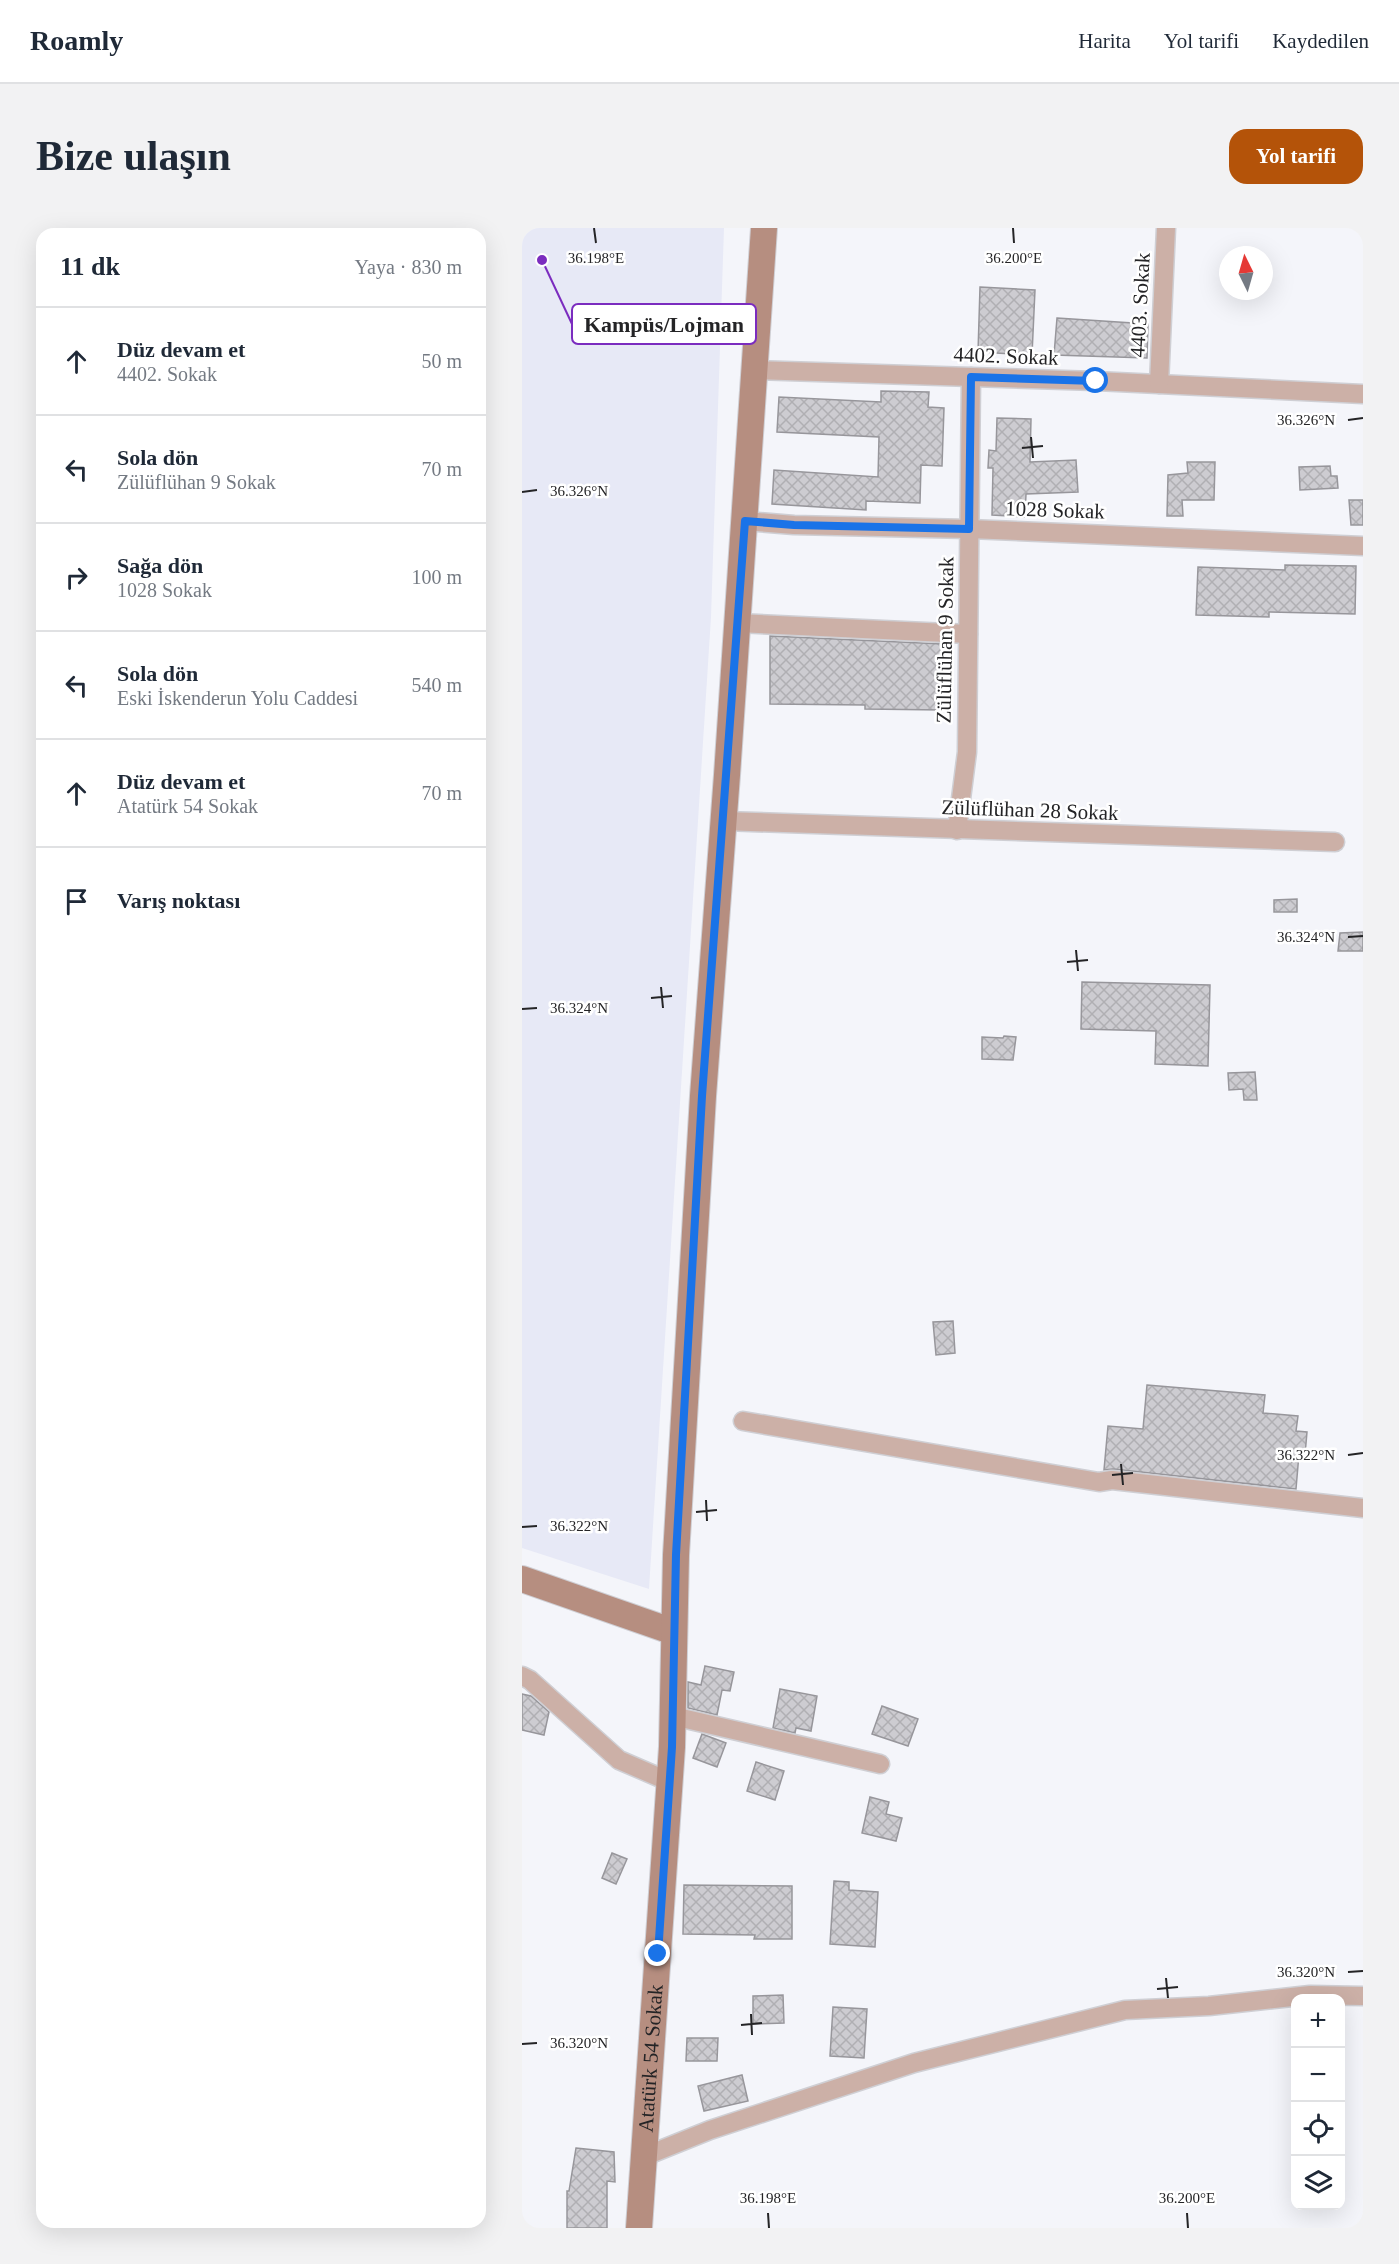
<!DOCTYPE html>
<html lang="tr">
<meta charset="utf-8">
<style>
body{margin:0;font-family:"Times New Roman",serif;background:#f2f2f3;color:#1f2937}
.controls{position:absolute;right:18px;bottom:18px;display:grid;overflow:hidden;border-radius:12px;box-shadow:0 6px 24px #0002}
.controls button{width:54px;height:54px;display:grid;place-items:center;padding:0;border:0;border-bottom:2px solid #e0e1e3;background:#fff;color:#1f2937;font:30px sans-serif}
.compass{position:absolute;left:697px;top:18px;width:54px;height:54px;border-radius:50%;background:#fff;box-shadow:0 6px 24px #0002;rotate:355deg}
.stop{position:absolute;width:18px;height:18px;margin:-14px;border:4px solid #1a73e8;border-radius:50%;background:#fff}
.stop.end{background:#1a73e8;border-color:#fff;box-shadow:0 2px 6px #0008}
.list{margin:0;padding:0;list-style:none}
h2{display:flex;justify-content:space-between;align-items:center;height:78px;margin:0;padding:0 24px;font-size:26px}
h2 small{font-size:20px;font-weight:400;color:#747a83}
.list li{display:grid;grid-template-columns:39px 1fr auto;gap:18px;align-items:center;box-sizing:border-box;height:108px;padding:0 24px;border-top:2px solid #e0e1e3}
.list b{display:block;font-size:22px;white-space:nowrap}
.list p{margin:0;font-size:20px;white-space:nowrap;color:#747a83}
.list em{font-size:20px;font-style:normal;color:#747a83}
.icon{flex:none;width:33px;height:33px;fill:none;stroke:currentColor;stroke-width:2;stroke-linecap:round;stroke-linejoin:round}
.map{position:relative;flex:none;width:841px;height:2000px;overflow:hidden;border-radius:18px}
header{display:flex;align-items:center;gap:36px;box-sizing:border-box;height:84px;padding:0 30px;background:#fff;border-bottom:2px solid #e0e1e3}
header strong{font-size:28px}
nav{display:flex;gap:33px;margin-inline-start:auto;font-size:21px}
.intro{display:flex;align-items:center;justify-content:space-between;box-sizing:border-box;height:144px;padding:0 36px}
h1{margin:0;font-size:42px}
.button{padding:15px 27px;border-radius:18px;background:#b45309;color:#fff;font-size:21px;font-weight:700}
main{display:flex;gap:36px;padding:0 36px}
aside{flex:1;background:#fff;border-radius:18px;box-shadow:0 6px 24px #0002}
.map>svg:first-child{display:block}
.built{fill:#e7e9f6}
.building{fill:url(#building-cross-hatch);stroke:#97969b;stroke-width:1.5}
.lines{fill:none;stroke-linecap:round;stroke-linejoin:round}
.street-casing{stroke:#cfcfd4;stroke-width:21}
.secondary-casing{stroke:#cfcfd4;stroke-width:28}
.street{stroke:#ccb0a7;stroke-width:18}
.secondary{stroke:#b68e80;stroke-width:26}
.route{stroke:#1a73e8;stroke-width:8}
.ticks{fill:none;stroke:#242426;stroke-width:2}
.labels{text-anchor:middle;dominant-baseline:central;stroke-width:5;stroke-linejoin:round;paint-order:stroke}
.street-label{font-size:21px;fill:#242426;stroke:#fff}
.ticks-label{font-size:15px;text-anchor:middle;fill:#242426;stroke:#fff;stroke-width:5;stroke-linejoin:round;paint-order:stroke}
.leader{fill:none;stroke:#7b2cbf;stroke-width:2}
.callout-dot{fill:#7b2cbf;stroke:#fff;stroke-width:2}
.callout{fill:#fff;stroke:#7b2cbf;stroke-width:2}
.callout-label{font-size:22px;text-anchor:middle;font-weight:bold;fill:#242426}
</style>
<header>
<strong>Roamly</strong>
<nav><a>Harita</a><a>Yol tarifi</a><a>Kaydedilen</a></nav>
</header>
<div class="intro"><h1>Bize ulaşın</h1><a class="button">Yol tarifi</a></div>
<main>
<aside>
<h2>11 dk<small>Yaya · 830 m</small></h2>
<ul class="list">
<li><svg class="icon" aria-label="ahead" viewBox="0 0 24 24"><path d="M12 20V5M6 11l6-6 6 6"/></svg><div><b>Düz devam et</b><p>4402. Sokak</p></div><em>50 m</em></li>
<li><svg class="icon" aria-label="left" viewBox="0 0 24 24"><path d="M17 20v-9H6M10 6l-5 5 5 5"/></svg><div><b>Sola dön</b><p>Zülüflühan 9 Sokak</p></div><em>70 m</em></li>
<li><svg class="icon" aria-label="right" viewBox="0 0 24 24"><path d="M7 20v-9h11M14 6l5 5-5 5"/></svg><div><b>Sağa dön</b><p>1028 Sokak</p></div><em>100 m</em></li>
<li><svg class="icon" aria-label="left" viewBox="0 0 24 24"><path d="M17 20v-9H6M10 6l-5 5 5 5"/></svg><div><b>Sola dön</b><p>Eski İskenderun Yolu Caddesi</p></div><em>540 m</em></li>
<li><svg class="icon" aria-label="ahead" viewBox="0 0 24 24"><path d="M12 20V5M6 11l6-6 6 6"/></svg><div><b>Düz devam et</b><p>Atatürk 54 Sokak</p></div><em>70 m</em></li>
<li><svg class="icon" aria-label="arrive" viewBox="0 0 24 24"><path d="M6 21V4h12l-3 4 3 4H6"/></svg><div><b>Varış noktası</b></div></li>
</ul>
</aside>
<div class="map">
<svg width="841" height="2000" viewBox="0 0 841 2000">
<defs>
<pattern id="building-cross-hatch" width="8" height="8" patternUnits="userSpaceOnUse" patternTransform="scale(1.5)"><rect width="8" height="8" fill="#cdccd1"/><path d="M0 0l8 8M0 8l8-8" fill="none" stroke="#b0afb3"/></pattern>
</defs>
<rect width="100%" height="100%" fill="#f4f5fa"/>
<!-- built -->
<polygon class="built" points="0,0 202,0 189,389 127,1361 0,1320"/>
<!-- building -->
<g class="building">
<polygon points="458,59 513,62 510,127 456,124"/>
<polygon points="535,90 626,96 625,130 532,127"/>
<polygon points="359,163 407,164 406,179 422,180 420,238 399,237 398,275 344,273 344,282 250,276 252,242 356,249 357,209 255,204 257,169 359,174"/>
<polygon points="475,190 509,191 508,234 554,232 556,264 504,266 503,289 470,287 471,240 466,240 467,222 474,223"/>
<polygon points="665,234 693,234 692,272 660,272 661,288 645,288 646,247 666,245"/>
<polygon points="808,238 809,248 815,248 816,260 778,262 777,239"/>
<polygon points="827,272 841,272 841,297 829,297"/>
<polygon points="763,337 834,338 833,386 747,384 747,389 674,387 676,339 763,342"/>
<polygon points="248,408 421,416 420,482 343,481 343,477 248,476"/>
<polygon points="775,671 775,684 752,684 752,672"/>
<polygon points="841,704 841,723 816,723 818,705"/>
<polygon points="560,754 688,757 686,838 633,836 634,803 559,801"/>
<polygon points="482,808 494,809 491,832 460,831 460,809 481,810"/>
<polygon points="733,844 735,872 722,872 721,861 707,862 706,845"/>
<polygon points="431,1093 433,1125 414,1127 411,1094"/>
<polygon points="625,1157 743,1167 741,1185 776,1188 774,1203 785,1204 783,1227 777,1226 774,1261 591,1241 582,1242 586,1198 621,1201"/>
<polygon points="183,1438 212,1444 208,1463 200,1462 195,1487 166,1480 166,1454 179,1457"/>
<polygon points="258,1461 295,1468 289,1503 274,1500 273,1505 251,1500"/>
<polygon points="0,1466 9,1468 27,1484 22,1507 0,1502"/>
<polygon points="360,1478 396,1491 386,1518 350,1506"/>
<polygon points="180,1506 204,1515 195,1539 171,1530"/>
<polygon points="234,1534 262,1543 253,1572 225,1563"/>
<polygon points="348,1569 367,1574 364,1586 380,1590 374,1613 340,1605"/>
<polygon points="90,1625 105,1631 94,1656 80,1650"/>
<polygon points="312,1653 327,1654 327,1662 356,1664 353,1719 308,1716"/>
<polygon points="162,1657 270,1658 270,1711 232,1711 233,1707 161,1706"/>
<polygon points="261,1767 262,1795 231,1796 231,1768"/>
<polygon points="311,1779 345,1781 342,1830 308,1828"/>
<polygon points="165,1810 196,1810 195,1833 164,1833"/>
<polygon points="220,1847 226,1873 182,1883 176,1858"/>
<polygon points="54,1920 92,1924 93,1954 85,1953 85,2000 45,2000 45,1963 47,1963"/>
</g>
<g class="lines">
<!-- street casing -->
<g class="street-casing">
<g id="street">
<polyline points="233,142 574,153 841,166"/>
<polyline points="637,156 644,0"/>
<polyline points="223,293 272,297 447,301 841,318"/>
<polyline points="216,395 446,406"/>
<polyline points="202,593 813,614"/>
<polyline points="435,602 445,524 449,149"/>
<polyline points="221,1193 577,1254 590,1252 841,1280"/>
<polyline points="0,1448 8,1452 97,1532 148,1554"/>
<polyline points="151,1488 358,1536"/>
<polyline points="121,1929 188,1902 392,1835 603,1782 687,1778 788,1767 841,1768"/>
</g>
</g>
<!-- secondary casing -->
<g class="secondary-casing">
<g id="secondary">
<polyline points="0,1351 152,1404"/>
<path id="s1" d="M117 2000 150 1519 154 1327 181 868 205 547 242 0"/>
</g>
</g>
<!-- street -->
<use href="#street" class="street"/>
<!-- secondary -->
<use href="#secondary" class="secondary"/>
</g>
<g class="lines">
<!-- route -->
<polyline class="route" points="136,1726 150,1519 154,1327 180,868 223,293 272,297 447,301 449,149 574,153"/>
</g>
<!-- ticks -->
<path class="ticks" d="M72 0 74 15M491 0 492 15M826 192 841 190M509 209 511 230M500 220 521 218M0 264 15 262M826 709 841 708M554 722 556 743M545 734 566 732M139 759 141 780M129 770 150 768M0 781 15 780M826 1227 841 1225M599 1236 601 1257M590 1247 611 1245M184 1272 185 1293M174 1284 195 1282M0 1299 15 1298M826 1744 841 1743M644 1750 646 1770M635 1761 656 1759M229 1786 230 1807M219 1797 240 1795M0 1816 15 1815M246 1985 247 2000M665 1985 666 2000"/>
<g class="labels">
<!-- street labels -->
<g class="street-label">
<text transform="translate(618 77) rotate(-87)">4403. Sokak</text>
<text transform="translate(484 128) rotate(2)">4402. Sokak</text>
<text transform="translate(533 282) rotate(2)">1028 Sokak</text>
<text transform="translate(423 412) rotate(-89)">Zülüflühan 9 Sokak</text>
<text transform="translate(508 582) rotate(2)">Zülüflühan 28 Sokak</text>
<text stroke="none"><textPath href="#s1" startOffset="170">Atatürk 54 Sokak</textPath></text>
</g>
</g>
<g class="ticks-label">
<text x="74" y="35">36.198°E</text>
<text x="492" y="35">36.200°E</text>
<text x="784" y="197">36.326°N</text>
<text x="57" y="268">36.326°N</text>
<text x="784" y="714">36.324°N</text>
<text x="57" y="785">36.324°N</text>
<text x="784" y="1232">36.322°N</text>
<text x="57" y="1303">36.322°N</text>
<text x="784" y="1749">36.320°N</text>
<text x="57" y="1820">36.320°N</text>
<text x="246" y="1975">36.198°E</text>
<text x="665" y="1975">36.200°E</text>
</g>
<!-- callouts -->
<path class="leader" d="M20 32L50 96"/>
<circle class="callout-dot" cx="20" cy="32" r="6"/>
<rect class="callout" x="50" y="76" width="184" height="40" rx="6"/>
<g class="callout-label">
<text x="142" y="104">Kampüs/Lojman</text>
</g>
</svg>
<div class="controls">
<button>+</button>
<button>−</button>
<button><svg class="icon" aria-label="locate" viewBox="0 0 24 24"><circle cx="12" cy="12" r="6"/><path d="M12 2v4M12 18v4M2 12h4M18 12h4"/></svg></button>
<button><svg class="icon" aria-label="layers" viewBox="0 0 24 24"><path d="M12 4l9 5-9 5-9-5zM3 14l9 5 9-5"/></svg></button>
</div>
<svg class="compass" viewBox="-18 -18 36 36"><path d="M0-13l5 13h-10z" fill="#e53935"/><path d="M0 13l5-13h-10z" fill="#747a83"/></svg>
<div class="stop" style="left:574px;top:153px"></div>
<div class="stop end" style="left:136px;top:1726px"></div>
</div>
</main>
